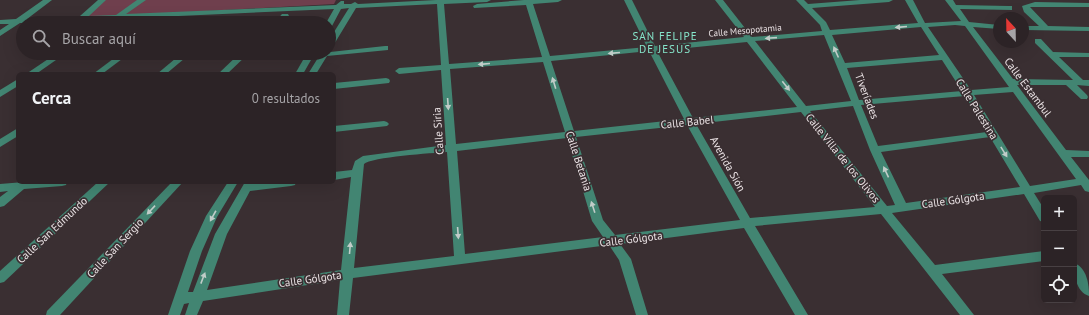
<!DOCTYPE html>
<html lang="es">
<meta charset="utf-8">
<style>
body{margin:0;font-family:"PT Sans",sans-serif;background:#382f32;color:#f1f3f6}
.controls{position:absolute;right:12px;bottom:12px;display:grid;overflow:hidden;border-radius:6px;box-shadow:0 4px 16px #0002}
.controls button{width:36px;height:36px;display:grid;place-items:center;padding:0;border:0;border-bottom:1px solid #484043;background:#2c2326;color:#f1f3f6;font:20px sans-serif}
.compass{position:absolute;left:993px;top:12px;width:36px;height:36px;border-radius:50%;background:#2c2326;box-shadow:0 4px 16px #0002;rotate:338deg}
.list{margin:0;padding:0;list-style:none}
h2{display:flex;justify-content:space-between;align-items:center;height:52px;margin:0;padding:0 16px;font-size:17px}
h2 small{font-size:13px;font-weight:400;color:#a6a4a7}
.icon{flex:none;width:22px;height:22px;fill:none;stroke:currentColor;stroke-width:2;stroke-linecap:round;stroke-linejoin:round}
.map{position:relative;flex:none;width:1089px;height:315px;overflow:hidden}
.search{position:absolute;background:#2c2326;box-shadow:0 4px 16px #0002;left:16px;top:16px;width:320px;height:44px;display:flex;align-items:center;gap:10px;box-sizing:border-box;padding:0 14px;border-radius:22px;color:#a6a4a7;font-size:15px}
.panel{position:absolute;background:#2c2326;box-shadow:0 4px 16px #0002;left:16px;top:72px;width:320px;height:112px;border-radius:6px}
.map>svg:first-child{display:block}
.green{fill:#6f3f4d}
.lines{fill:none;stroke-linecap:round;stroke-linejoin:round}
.minor{fill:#428572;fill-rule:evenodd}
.oneway{fill:#c1ccc8}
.labels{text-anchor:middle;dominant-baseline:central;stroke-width:3.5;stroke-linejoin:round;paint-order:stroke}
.far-street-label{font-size:9px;fill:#ebe3e5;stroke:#3a2f32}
.far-quarter-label{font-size:11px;letter-spacing:1px;fill:#86e6cb;stroke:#3a2f32}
.street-label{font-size:11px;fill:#ebe3e5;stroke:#3a2f32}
</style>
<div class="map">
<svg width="1089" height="315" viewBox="0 0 1089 315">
<rect width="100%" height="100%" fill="#3a2f32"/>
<!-- green -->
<polygon class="green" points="102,0 336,0 334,4 82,18"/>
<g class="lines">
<!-- minor -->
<g class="minor">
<path d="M43 0H52L27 19 80 16 98 0H106L89 16 116 15 137 0H146L126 14 336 5 341 1H344V4H351L355 2 358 4 436 0H491L487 2 444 4 449 64 542 57 526 5 474 8 473 6 477 4 524 0H562L558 2 533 4 550 56 647 47 624 0H632L655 46 744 37 715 0H723L752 37 822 31 820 25 796 0H804L808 4 860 0H893L889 2 812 8 826 22 830 30 918 23 905 0H913L925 23 961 21 945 0H953L956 5 1009 6H1012V10L960 9 969 22 999 25V29L973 27 1013 79 1073 80 1035 43V39H1041L1053 52 1089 53V57H1059L1083 80H1089V86L1077 85 1087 95 1088 97 1087 99H1081L1066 85H1017L1066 150 1089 151V157H1071L1089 180V192L1085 191 1081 185 1034 193 1044 209V222L1040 221 1024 194 892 213 935 265 1044 251V261L942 274 974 315H960L881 214 755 226 808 315H795L744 228 620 244 631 259 648 315H636L619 260 609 245 353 278 349 315H337L340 280 203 301 197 315H185L189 303 184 304 180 315H168L190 251 206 216 228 182H238L217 217 202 251 188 292H193L215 234 245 182H255V183L296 182 295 185 291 186 250 191 227 234 207 290 341 270 351 177 334 180V172L352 170 355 161 363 156 446 145 441 70 399 74 395 71 399 68 441 65 437 4 356 8 333 46 329 48V40L349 8 341 9 332 26H329V23H326L334 9 23 23H20L0 36V30L9 24H0V20L16 19ZM955 25 965 26 1009 87 971 90 928 27ZM921 27 939 55 845 63 832 35ZM824 35 851 101 806 106 755 41ZM747 42 797 107 693 118 657 51ZM649 51 684 119 574 131 551 61ZM942 60 962 91 859 100 847 68ZM543 62 565 132 456 144 450 69ZM1013 92 1076 179 1030 186 974 95ZM965 96 987 132 878 146 861 105ZM853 106 870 150 895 205 887 206 810 111ZM801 112 875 207 750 218 696 124ZM687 125 740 220 615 235 603 220 576 137ZM990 137 1020 187 906 203 881 152ZM567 138 592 221 603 237 465 254 457 151ZM447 152 454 256 354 268 364 164C371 157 433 153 447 152Z"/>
<polygon points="1035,2 1089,3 1089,7 1030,7 1048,26 1089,27 1089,31 1023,30 1023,26 1039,26 1024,12 1022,6"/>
<polygon points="282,14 288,14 289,16 282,23 274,23"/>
<polygon points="226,17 232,17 233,19 229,23 220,23"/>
<polygon points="385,46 388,46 388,50 327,56 316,74 308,74 321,53"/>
<polygon points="57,53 66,53 36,74 26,74"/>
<polygon points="121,53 130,53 102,74 93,74"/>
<polygon points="182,53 191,53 166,74 157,74"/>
<polygon points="240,53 249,53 227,74 218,74"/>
<polygon points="307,53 315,53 303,74 295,74"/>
<polygon points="386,78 389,79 390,81 389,83 334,89 334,83"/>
<polygon points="18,79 18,86 0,97 0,90"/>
<polygon points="384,121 387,122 389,124 387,126 334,132 334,126"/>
<polygon points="18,128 18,136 0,147 0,139"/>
<polygon points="24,182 67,182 66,185 62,186 24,189 4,206 0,207 0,197 8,191 0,192 0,184"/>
<polygon points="98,182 110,182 4,282 0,283 0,271"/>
<polygon points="172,182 183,182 60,315 46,315 47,311"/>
<path d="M1074 263C1087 268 1089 284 1089 296 1076 292 1074 275 1074 263Z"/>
</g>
</g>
<!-- one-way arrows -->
<defs><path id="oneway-solid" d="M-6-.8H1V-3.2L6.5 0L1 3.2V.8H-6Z"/></defs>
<g class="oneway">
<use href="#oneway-solid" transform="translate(901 27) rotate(175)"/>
<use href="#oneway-solid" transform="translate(771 38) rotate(176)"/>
<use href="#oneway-solid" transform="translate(836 52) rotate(-114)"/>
<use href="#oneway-solid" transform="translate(614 53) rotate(175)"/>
<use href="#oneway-solid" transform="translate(484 64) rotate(175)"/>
<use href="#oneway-solid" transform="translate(554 83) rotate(-107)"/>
<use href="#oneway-solid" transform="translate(786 86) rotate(52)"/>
<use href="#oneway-solid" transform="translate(448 104) rotate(86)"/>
<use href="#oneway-solid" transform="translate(1004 152) rotate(58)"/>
<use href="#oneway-solid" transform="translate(886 172) rotate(-115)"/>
<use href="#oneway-solid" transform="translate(593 207) rotate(-108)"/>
<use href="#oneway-solid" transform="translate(151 210) rotate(133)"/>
<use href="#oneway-solid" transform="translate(213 216) rotate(119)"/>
<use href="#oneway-solid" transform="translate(458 233) rotate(86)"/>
<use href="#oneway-solid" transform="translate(350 248) rotate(-85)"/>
<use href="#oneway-solid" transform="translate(203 278) rotate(-69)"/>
</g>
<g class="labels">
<!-- far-street labels -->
<g class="far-street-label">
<text transform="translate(745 30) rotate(-5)">Calle Mesopotamia</text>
</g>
<!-- far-quarter labels -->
<g class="far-quarter-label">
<text x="665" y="36">SAN FELIPE<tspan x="665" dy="13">DE JESUS</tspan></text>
</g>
<!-- street labels -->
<g class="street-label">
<text transform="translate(1028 87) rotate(53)">Calle Estambul</text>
<text transform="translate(867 96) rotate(69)">Tiveríades</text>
<text transform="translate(977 109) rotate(58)">Calle Palestina</text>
<text transform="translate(687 122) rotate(-6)">Calle Babel</text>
<text transform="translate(438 131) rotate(-94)">Calle Siria</text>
<text transform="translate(843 158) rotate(51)">Calle Villa de los Olivos</text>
<text transform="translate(579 161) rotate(72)">Calle Betania</text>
<text transform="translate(728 164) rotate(61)">Avenida Sión</text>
<text transform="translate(953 200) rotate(-8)">Calle Gólgota</text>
<text transform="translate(52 230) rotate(-43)">Calle San Edmundo</text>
<text transform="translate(631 239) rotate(-7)">Calle Gólgota</text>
<text transform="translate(115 248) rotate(-47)">Calle San Sergio</text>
<text transform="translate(310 279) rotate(-8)">Calle Gólgota</text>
</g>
</g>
</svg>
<div class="controls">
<button>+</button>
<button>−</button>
<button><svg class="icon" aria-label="locate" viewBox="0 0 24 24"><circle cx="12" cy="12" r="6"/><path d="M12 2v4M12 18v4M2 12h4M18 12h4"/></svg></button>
</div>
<svg class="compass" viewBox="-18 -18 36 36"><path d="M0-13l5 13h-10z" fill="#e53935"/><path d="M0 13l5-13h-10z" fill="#a6a4a7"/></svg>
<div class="search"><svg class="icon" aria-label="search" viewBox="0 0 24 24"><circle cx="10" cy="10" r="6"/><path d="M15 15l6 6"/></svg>Buscar aquí</div>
<section class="panel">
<h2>Cerca<small>0 resultados</small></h2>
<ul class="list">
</ul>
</section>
</div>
